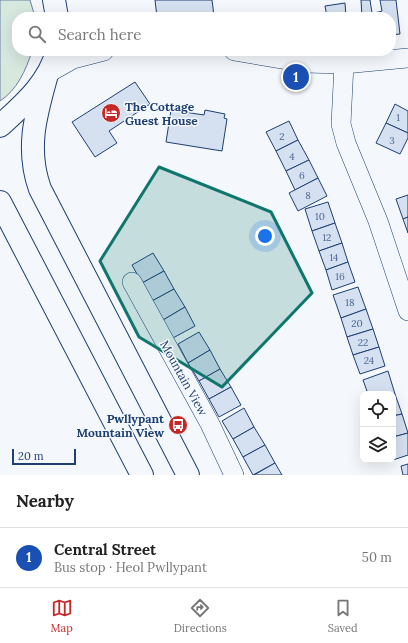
<!DOCTYPE html>
<meta charset="utf-8">
<style>
body{margin:0;font-family:Lora,serif;background:#f6f6f6;color:#222}
.controls{position:absolute;right:12px;bottom:12px;display:grid;overflow:hidden;border-radius:8px;box-shadow:0 4px 16px #0002}
.controls button{width:36px;height:36px;display:grid;place-items:center;padding:0;border:0;border-bottom:1px solid #e0e0e0;background:#fff;color:#222;font:20px sans-serif}
.scale{position:absolute;left:12px;bottom:10px;width:64px;box-sizing:border-box;padding-left:4px;border:2px solid #1d3f73;border-top:0;font-size:11px;line-height:14px;white-space:nowrap;color:#1d3f73;-webkit-text-stroke:3px #f4f7fb;paint-order:stroke}
.you{position:absolute;left:265px;top:236px;width:14px;height:14px;margin:-10px;border:3px solid #fff;border-radius:50%;background:#1a73e8;box-shadow:0 0 0 6px #1a73e833}
.badge{display:grid;place-items:center;width:26px;height:26px;border-radius:50%;background:#c62828;color:#fff;font-size:13px;font-weight:700}
.pin{position:absolute;translate:-50% -50%;border:2px solid #fff;box-shadow:0 1px 4px #0006}
.list{margin:0;padding:0;list-style:none}
h2{display:flex;justify-content:space-between;align-items:center;height:52px;margin:0;padding:0 16px;font-size:17px}
h2 small{font-size:13px;font-weight:400;color:#767676}
.list li{display:grid;grid-template-columns:26px 1fr auto;gap:12px;align-items:center;box-sizing:border-box;height:60px;padding:0 16px;border-top:1px solid #e0e0e0}
.list b{display:block;font-size:15px;white-space:nowrap}
.list p{margin:0;font-size:13px;white-space:nowrap;color:#767676}
.list em{font-size:13px;font-style:normal;color:#767676}
.icon{flex:none;width:22px;height:22px;fill:none;stroke:currentColor;stroke-width:2;stroke-linecap:round;stroke-linejoin:round}
.map{position:relative;flex:none;width:408px;height:475px;overflow:hidden}
.search{position:absolute;background:#fff;box-shadow:0 4px 16px #0002;left:12px;right:12px;top:12px;height:44px;display:flex;align-items:center;gap:10px;box-sizing:border-box;padding:0 14px;border-radius:16px;color:#767676;font-size:15px}
.sheet{height:112px;background:#fff}
nav{display:flex;justify-content:space-around;align-items:center;box-sizing:border-box;height:56px;border-top:1px solid #e0e0e0;background:#fff;font-size:11px;color:#767676}
nav a{display:grid;justify-items:center;gap:2px}
nav .on{color:#c62828}
.map>svg:first-child{display:block}
.green{fill:#d7e8df;stroke:#687fa3}
.building{fill:#d5e0f0;stroke:#1d3f73}
.lines{fill:none;stroke-linecap:round;stroke-linejoin:round}
.street-casing{stroke:#1d3f73;stroke-width:20}
.primary-casing{stroke:#1d3f73;stroke-width:24}
.street{stroke:#f4f7fb;stroke-width:19}
.primary{stroke:#f4f7fb;stroke-width:22}
.marked{fill:#0f766e;fill-opacity:0.2;stroke:#0f766e;stroke-width:3;stroke-linejoin:round}
.labels{text-anchor:middle;dominant-baseline:central;stroke-width:3;stroke-linejoin:round;paint-order:stroke}
.number-label{font-size:10px;fill:#4b6792}
.poi-label{font-size:12px;font-weight:bold;fill:#1d3f73;stroke:#f4f7fb;text-anchor:start}
.street-label{font-size:12px;fill:#1d3f73;stroke:#f4f7fb}
</style>
<div class="map">
<svg width="408" height="475" viewBox="0 0 408 475">
<rect width="100%" height="100%" fill="#f4f7fb"/>
<!-- green -->
<path class="green" d="M0 0H30L35 17H17V51H32C26 70 17 90 0 101Z"/>
<!-- building -->
<g class="building">
<polygon points="155,0 212,0 214,16 157,17"/>
<polygon points="361,0 370,0 372,13 379,12 379,17 362,17"/>
<polygon points="380,0 396,0 400,34 391,35 391,17 379,17 379,12 382,11"/>
<polygon points="345,3 346,17 327,17 325,6"/>
<polygon points="362,14 362,17 346,17 346,16"/>
<polygon points="135,82 150,104 109,131 117,143 95,157 72,122"/>
<polygon points="395,104 408,111 408,133 386,123"/>
<polygon points="171,110 204,115 205,110 225,114 224,118 227,119 222,151 166,142"/>
<polygon points="289,121 298,140 276,151 266,132"/>
<polygon points="386,123 408,133 408,138 400,154 376,143"/>
<polygon points="298,140 309,160 286,171 276,151"/>
<polygon points="309,160 318,178 295,190 286,171"/>
<polygon points="318,178 327,196 298,211 289,193"/>
<polygon points="408,195 408,217 403,219 396,199"/>
<polygon points="328,202 335,223 312,231 305,209"/>
<polygon points="408,217 408,233 403,219"/>
<polygon points="335,223 342,243 319,251 312,231"/>
<polygon points="342,243 348,262 326,270 319,251"/>
<polygon points="153,253 164,271 142,283 132,265"/>
<polygon points="348,262 355,282 332,290 326,270"/>
<polygon points="164,271 174,289 152,301 142,283"/>
<polygon points="358,287 366,309 341,318 333,295"/>
<polygon points="174,289 185,307 163,320 152,301"/>
<polygon points="185,307 195,326 173,338 163,320"/>
<polygon points="366,309 373,329 347,337 341,318"/>
<polygon points="373,329 379,347 353,355 347,337"/>
<polygon points="199,332 210,350 188,363 178,344"/>
<polygon points="379,347 385,366 360,374 353,355"/>
<polygon points="210,350 220,369 199,381 188,363"/>
<polygon points="220,369 231,387 209,399 199,381"/>
<polygon points="388,371 395,394 368,394 363,380"/>
<polygon points="231,387 241,405 219,417 209,399"/>
<polygon points="393,394 395,394 402,414 393,416"/>
<polygon points="244,408 254,427 233,439 222,421"/>
<polygon points="402,414 408,433 393,437 393,416"/>
<polygon points="254,427 265,445 243,457 233,439"/>
<polygon points="408,433 408,455 390,461 393,460 393,437"/>
<polygon points="265,445 275,463 253,475 243,457"/>
<polygon points="275,463 282,475 254,475"/>
<polygon points="408,464 408,475 403,475 401,466"/>
</g>
<g class="lines">
<!-- street casing -->
<g class="street-casing">
<g id="street">
<polyline points="234,51 305,63 344,64 408,58"/>
<polyline points="344,64 341,124 346,143 378,221 408,311"/>
<polyline points="50,72 73,59 104,51"/>
<polyline points="132,282 210,424 234,475"/>
</g>
</g>
<!-- primary casing -->
<g class="primary-casing">
<g id="primary">
<polyline points="54,0 57,17"/>
<path d="M46 78C35 117 26 150 40 189L188 475"/>
<path d="M0 126C23 105 49 83 57 51"/>
<polyline points="0,202 142,475"/>
</g>
</g>
<!-- street -->
<use href="#street" class="street"/>
<!-- primary -->
<use href="#primary" class="primary"/>
</g>
<!-- marked area -->
<path class="marked" d="M159 167 271 212 312 293 222 387 139 337 100 261Z"/>
<!-- icons -->
<defs>
<g id="hotel-disc" transform="scale(1)"><circle r="9.5" fill="#c62828" stroke="#f4f7fb"/><path d="M-6-4.5h1.5V1H6V5H4.5V3h-9V5H-6ZM-4 0a1.8 1.8 0 1 1 3.6 0ZM.5 0V-2.5h3Q6-2.5 6 0Z" fill="#fff"/></g>
<g id="bus-disc" transform="scale(1)"><circle r="9.5" fill="#c62828" stroke="#f4f7fb"/><path d="M-5-6H5V4H4V6H2V4H-2V6H-4V4H-5ZM-3.5-4V0h7V-4ZM-3.5 1.2v1.5H-2V1.2ZM2 1.2v1.5H3.5V1.2Z" fill="#fff"/></g>
</defs>
<g fill-rule="evenodd">
<use href="#hotel-disc" x="111" y="113"/>
<use href="#bus-disc" x="178" y="425"/>
</g>
<g class="labels">
<!-- number labels -->
<g class="number-label">
<text x="398" y="117">1</text>
<text x="282" y="136">2</text>
<text x="392" y="140">3</text>
<text x="292" y="156">4</text>
<text x="302" y="175">6</text>
<text x="308" y="195">8</text>
<text x="320" y="216">10</text>
<text x="327" y="237">12</text>
<text x="334" y="257">14</text>
<text x="340" y="276">16</text>
<text x="350" y="302">18</text>
<text x="357" y="323">20</text>
<text x="363" y="342">22</text>
<text x="369" y="360">24</text>
</g>
<!-- poi labels -->
<g class="poi-label">
<text x="125" y="106">The Cottage<tspan x="125" dy="14">Guest House</tspan></text>
<text x="164" y="418" text-anchor="end">Pwllypant<tspan x="164" dy="14">Mountain View</tspan></text>
</g>
<!-- street labels -->
<g class="street-label">
<text transform="translate(184 378) rotate(61)">Mountain View</text>
</g>
</g>
</svg>
<div class="controls">
<button><svg class="icon" aria-label="locate" viewBox="0 0 24 24"><circle cx="12" cy="12" r="6"/><path d="M12 2v4M12 18v4M2 12h4M18 12h4"/></svg></button>
<button><svg class="icon" aria-label="layers" viewBox="0 0 24 24"><path d="M12 4l9 5-9 5-9-5zM3 14l9 5 9-5"/></svg></button>
</div>
<div class="scale">20 m</div>
<div class="you"></div>
<div class="pin badge" style="left:296px;top:77px;background:#1a4fb4">1</div>
<div class="search"><svg class="icon" aria-label="search" viewBox="0 0 24 24"><circle cx="10" cy="10" r="6"/><path d="M15 15l6 6"/></svg>Search here</div>
</div>
<section class="sheet">
<h2>Nearby<small></small></h2>
<ul class="list">
<li><span class="badge" style="background:#1a4fb4">1</span><div><b>Central Street</b><p>Bus stop · Heol Pwllypant</p></div><em>50 m</em></li>
</ul>
</section>
<nav>
<a class="on"><svg class="icon" aria-label="map" viewBox="0 0 24 24"><path d="M3 6l6-2 6 2 6-2v14l-6 2-6-2-6 2zM9 4v14M15 6v14"/></svg>Map</a>
<a><svg class="icon" aria-label="directions" viewBox="0 0 24 24"><path d="M12 3l9 9-9 9-9-9zM9 14v-3h6M13 9l2 2-2 2"/></svg>Directions</a>
<a><svg class="icon" aria-label="saved" viewBox="0 0 24 24"><path d="M7 4h10v16l-5-4-5 4z"/></svg>Saved</a>
</nav>
